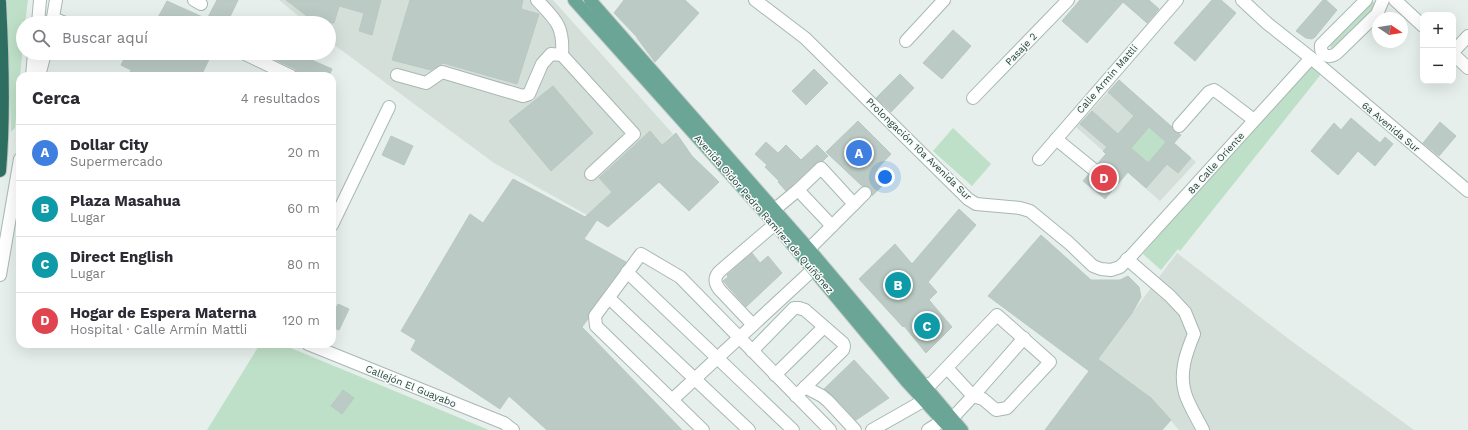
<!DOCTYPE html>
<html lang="es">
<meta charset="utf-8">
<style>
body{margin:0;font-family:"Work Sans",sans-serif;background:#f2f2f3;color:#2b2b33}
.controls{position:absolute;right:12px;top:12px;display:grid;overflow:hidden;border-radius:8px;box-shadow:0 4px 16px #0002}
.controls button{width:36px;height:36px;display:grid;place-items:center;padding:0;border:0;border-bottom:1px solid #e1e1e2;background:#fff;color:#2b2b33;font:20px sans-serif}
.compass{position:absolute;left:1372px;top:12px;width:36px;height:36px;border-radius:50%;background:#fff;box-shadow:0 4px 16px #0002;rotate:102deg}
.you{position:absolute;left:885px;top:177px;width:14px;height:14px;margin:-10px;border:3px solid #fff;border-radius:50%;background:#1a73e8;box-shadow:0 0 0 6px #1a73e833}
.badge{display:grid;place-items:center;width:26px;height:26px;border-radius:50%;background:#db2777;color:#fff;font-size:13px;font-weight:700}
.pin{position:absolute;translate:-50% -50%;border:2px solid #fff;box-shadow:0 1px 4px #0006}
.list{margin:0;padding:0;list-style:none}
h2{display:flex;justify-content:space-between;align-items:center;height:52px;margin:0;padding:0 16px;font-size:17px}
h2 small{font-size:13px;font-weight:400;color:#7c7c81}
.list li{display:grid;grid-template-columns:26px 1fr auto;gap:12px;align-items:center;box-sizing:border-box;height:56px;padding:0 16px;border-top:1px solid #e1e1e2}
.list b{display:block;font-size:15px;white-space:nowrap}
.list p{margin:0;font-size:13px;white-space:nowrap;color:#7c7c81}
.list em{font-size:13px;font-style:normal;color:#7c7c81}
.icon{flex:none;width:22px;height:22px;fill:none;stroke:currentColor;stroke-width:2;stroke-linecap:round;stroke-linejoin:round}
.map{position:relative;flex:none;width:1468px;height:430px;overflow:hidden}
.search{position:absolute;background:#fff;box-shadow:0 4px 16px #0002;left:16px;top:16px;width:320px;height:44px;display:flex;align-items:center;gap:10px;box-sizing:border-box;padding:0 14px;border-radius:22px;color:#7c7c81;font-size:15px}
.panel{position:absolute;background:#fff;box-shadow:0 4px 16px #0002;left:16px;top:72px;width:320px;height:276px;border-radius:12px}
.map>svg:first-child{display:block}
.built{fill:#d4dfda}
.green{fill:#bfe0c8}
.building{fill:#bbcac4;stroke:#b8c9c2;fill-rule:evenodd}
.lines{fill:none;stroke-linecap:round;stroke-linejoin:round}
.minor-casing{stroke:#a8b8b2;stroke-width:14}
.major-casing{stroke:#c2cac8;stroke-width:14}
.highway-casing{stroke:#c2cac8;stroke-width:14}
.minor{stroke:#fff;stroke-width:12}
.major{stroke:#6aa596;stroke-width:12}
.highway{stroke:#2f6f62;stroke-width:12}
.labels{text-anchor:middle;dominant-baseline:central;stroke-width:3;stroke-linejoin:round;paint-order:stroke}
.street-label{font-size:10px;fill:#24423a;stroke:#f7fbf9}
</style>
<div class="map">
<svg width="1468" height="430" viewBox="0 0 1468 430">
<rect width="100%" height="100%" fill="#e6efeb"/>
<!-- built -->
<g class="built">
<polygon points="279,0 553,0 673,134 587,215 494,163 329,41 329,23 307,23"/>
<polygon points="1119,80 1181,135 1174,143 1196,162 1160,201 1076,127"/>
<polygon points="1177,253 1290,340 1414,430 1179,430 1151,398 1098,359"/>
</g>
<!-- green -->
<g class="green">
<polygon points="7,0 28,0 25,23 23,23 23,45 15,128 11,132"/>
<polygon points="1370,2 1376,2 1376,8 1334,48 1331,48 1329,43"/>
<polygon points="1310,61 1322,73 1180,251 1178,249 1161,270 1143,254 1222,160"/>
<polygon points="1149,127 1170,146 1161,156 1156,153 1148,163 1131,148"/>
<polygon points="953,128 991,164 972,186 933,151"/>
<polygon points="260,344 281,344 489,430 207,430"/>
</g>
<!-- building -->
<g class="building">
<polygon points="217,0 238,0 227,23 155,23 167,1 207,19"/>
<polygon points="286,0 381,0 372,35 359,31 364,13 339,6 334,23 316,23"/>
<polygon points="410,0 523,0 521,9 539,14 517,84 443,63 431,70 392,60"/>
<polygon points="624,0 685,0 699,13 655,62 637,38 637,37 614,13"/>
<polygon points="1080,0 1149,0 1159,9 1147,23 1123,2 1087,43 1062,21"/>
<polygon points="1212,0 1221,0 1236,13 1195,61 1174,43"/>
<polygon points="1323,0 1326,0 1337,10 1315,37 1312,39 1306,38 1296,31"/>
<polygon points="953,30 971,46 942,79 923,63"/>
<polygon points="127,53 212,53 201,76 128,76 131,70 121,65"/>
<polygon points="273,53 296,53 332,69 329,76 298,76 297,72 295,69 271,58"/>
<polygon points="814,69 828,83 806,105 792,91"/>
<polygon points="900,74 914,88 891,112 876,98"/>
<path d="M1119 80 1172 127 1174 131 1181 135 1174 143 1191 158 1178 173 1167 164 1146 188 1128 172 1105 199 1083 181 1088 175 1095 176 1099 173 1100 167 1098 163 1106 154 1103 151 1107 147 1080 124 1092 111 1118 134 1134 116 1108 92ZM1149 127 1166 142 1148 163 1131 148Z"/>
<polygon points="553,86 593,133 551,171 509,121"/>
<polygon points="1351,118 1380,143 1385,137 1393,144 1375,166 1358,151 1338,175 1311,151 1334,123 1341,130"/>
<polygon points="858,121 891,154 877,169 888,180 872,196 872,191 870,187 867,186 862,186 826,152"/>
<polygon points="1440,122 1456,136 1439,156 1423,143"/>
<polygon points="650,131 662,145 676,133 692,156 719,182 689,211 659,182 608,227 597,220 584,239 626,262 589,312 588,319 582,327 682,430 547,430 509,396 500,409 411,350 416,340 401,331 470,214 483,223 513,179 585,217 612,192 599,178"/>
<polygon points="391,136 413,146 404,165 382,155"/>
<polygon points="766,142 778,153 786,145 801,160 817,145 828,156 823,161 816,163 786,191 778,182 779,181 765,167 767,165 755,154"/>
<polygon points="959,209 976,225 928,282 937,292 929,300 952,327 926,353 904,326 903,327 859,279 895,244 912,264"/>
<polygon points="1041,235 1091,280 1120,280 1128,276 1139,287 1141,297 1132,313 1098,359 1151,398 1171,420 1162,430 1045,430 1089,371 988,296"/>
<polygon points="752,253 760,263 768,256 782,273 746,307 723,281 728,277 727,275"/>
<polygon points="338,304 349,309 339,330 332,327 332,317"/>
<polygon points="854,360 889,398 856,420 833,396 824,389"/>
<polygon points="343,390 354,398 342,414 331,406"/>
</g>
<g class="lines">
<!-- minor casing -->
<g class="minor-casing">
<g id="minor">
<polyline points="194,0 201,4"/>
<path d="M537 0C556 20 564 26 562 55L634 134 591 174"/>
<polyline points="755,0 805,38 968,199 976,204 1020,208 1030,211 1069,243 1093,266 1101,269 1111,270 1120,267 1132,255 1311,58"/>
<polyline points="1242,0 1268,24 1311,58 1468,191"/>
<path d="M1366 0 1321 45C1320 56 1329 59 1337 53L1377 14 1383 0"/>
<polyline points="1395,0 1423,26"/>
<polyline points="53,18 65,23"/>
<polyline points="38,23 40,0"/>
<polyline points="52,23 56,0"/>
<polyline points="906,41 944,0"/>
<polyline points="1453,52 1468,36"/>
<polyline points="243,53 291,76"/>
<polyline points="1453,54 1468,68"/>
<polyline points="397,75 426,83 442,72 523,96 529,94 542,64 551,54 562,55"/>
<polyline points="32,76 34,53"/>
<polyline points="39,76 45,53"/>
<polyline points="973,98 1068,0"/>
<polyline points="1179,126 1209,92 1214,90 1220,94 1254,120"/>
<polyline points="1056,139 1093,169"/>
<polyline points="1039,159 1177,0"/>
<polyline points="798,190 832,226"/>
<polyline points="854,204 865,193"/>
<polyline points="774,210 798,190 821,168 854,204 809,249"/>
<polyline points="332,225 389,107"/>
<path d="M1127 259 1170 296 1185 312 1194 334C1186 353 1179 373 1185 393 1189 406 1197 418 1203 430"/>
<polyline points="627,272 793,430"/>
<polyline points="0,275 20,159"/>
<polyline points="609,298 749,430"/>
<path d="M753 325 719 289C714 282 714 277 720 271L775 224"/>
<polyline points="308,344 504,423 513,430"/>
<polyline points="752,351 794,308 799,308 805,310 843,343 844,346 843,350 796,396"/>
<polyline points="775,375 824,327"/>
<polyline points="925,385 932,383 997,315 1050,362 1007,408 996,410 983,399 973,396 947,368"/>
<polyline points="805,387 822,396 828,401 855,430"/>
<polyline points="673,399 820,263"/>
<polyline points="946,425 973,396 1024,338"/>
<polyline points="703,430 596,326 595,316 641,254 680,277 830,430"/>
<polyline points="872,430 923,401"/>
<polyline points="928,430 942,421"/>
</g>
</g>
<!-- major casing -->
<g class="major-casing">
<g id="major">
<polyline points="574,0 775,224 906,381 951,430"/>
<polyline points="590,0 809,249 962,430"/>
</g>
</g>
<!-- highway casing -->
<g class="highway-casing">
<path id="highway" d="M0 2C3 58 5 115 0 171"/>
</g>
<!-- minor -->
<use href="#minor" class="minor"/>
<!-- major -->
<use href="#major" class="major"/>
<!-- highway -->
<use href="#highway" class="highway"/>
</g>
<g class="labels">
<!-- street labels -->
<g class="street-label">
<text transform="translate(1021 49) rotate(-46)">Pasaje 2</text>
<text transform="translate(1107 79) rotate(-49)">Calle Armín Mattli</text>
<text transform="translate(1391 127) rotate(40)">6a Avenida Sur</text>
<text transform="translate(919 149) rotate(44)">Prolongación 10a Avenida Sur</text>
<text transform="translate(1216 163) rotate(-48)">8a Calle Oriente</text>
<text transform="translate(764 214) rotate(49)">Avenida Oidor Pedro Ramírez de Quiñónez</text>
<text transform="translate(411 386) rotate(22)">Callejón El Guayabo</text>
</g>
</g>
</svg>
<div class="controls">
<button>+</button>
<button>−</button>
</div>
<svg class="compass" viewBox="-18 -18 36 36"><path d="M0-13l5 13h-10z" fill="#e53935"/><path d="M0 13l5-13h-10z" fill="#7c7c81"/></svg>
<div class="you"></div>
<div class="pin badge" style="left:859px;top:153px;background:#3f7fe0">A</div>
<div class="pin badge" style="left:898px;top:285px;background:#0f9aa8">B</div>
<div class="pin badge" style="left:927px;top:326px;background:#0f9aa8">C</div>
<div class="pin badge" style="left:1104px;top:178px;background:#e0444e">D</div>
<div class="search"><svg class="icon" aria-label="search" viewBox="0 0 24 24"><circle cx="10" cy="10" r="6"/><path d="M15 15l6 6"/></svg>Buscar aquí</div>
<section class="panel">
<h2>Cerca<small>4 resultados</small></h2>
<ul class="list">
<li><span class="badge" style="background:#3f7fe0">A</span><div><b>Dollar City</b><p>Supermercado</p></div><em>20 m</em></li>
<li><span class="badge" style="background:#0f9aa8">B</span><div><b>Plaza Masahua</b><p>Lugar</p></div><em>60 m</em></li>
<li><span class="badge" style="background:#0f9aa8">C</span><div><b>Direct English</b><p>Lugar</p></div><em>80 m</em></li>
<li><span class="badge" style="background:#e0444e">D</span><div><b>Hogar de Espera Materna</b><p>Hospital · Calle Armín Mattli</p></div><em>120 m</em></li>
</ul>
</section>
</div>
